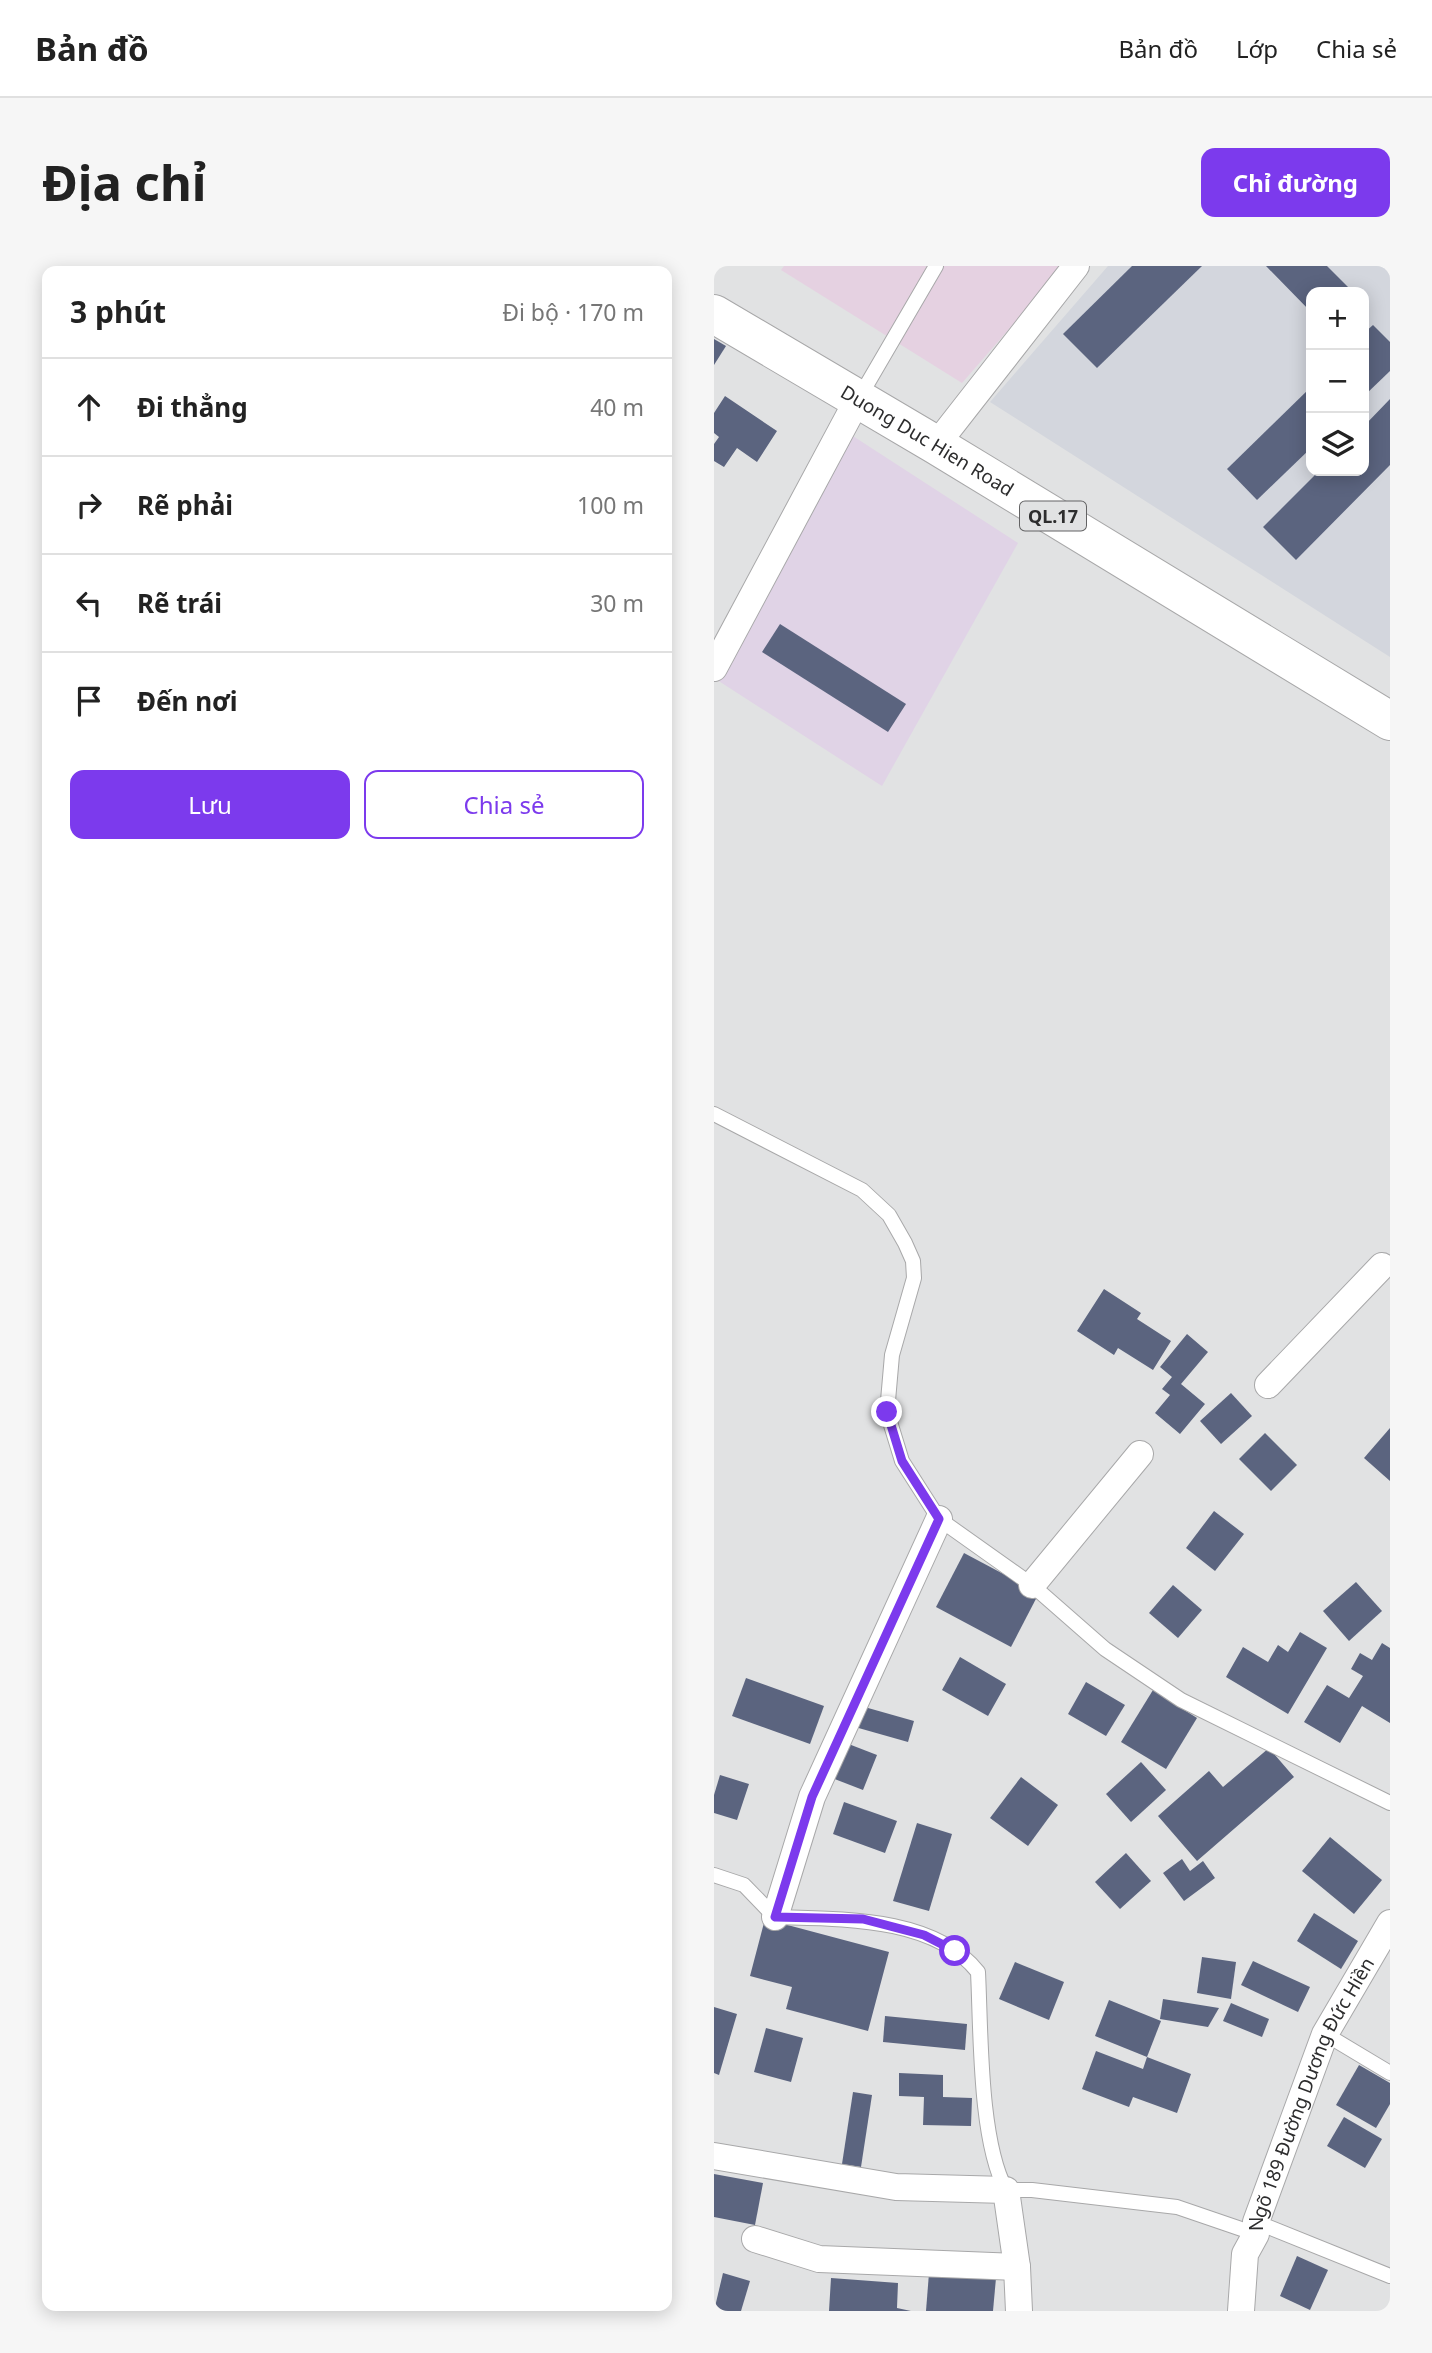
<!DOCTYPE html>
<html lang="vi">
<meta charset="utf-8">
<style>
body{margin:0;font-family:"Noto Sans",sans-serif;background:#f6f6f6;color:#222}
.controls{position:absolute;right:21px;top:21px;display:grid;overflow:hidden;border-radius:14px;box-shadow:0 4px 18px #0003}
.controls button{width:63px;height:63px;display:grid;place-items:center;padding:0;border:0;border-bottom:2px solid #e0e0e0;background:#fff;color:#222;font:35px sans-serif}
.stop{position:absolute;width:21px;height:21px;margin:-16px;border:5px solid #7c3aed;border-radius:50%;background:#fff}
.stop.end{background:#7c3aed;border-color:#fff;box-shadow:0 2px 7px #0008}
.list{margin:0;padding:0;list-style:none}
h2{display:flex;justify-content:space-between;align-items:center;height:91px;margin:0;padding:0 28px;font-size:30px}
h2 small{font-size:23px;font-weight:400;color:#767676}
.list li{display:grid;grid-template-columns:46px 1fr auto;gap:21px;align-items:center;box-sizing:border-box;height:98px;padding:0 28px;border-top:2px solid #e0e0e0}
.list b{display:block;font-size:26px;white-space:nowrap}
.list em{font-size:23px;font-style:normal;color:#767676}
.actions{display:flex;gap:14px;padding:21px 28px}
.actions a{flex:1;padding:16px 0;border:2px solid #7c3aed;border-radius:14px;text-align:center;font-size:24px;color:#7c3aed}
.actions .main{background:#7c3aed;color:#fff}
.icon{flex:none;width:38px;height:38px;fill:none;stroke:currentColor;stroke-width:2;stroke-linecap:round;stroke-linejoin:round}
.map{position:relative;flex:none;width:676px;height:2045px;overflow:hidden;border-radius:14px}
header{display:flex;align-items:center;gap:42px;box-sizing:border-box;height:98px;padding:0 35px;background:#fff;border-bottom:2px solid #e0e0e0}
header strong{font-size:33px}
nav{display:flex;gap:38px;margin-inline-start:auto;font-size:24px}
.intro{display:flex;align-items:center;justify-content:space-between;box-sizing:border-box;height:168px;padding:0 42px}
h1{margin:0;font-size:49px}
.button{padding:18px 32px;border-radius:14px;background:#7c3aed;color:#fff;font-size:24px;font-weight:700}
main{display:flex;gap:42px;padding:0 42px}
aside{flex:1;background:#fff;border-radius:14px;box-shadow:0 4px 18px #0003}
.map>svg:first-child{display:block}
.commercial{fill:#e5d1e1}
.built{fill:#d3d6dd;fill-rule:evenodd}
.medical{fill:#e0d3e6}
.building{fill:#5b647f}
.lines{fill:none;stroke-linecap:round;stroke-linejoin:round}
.lane-casing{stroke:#a8a8a9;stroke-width:16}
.street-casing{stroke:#a8a8a9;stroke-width:28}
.highway-casing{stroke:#a8a8a9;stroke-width:40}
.lane{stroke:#fff;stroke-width:14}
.street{stroke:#fff;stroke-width:26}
.highway{stroke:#fff;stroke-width:38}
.route{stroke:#7c3aed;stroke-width:9}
.labels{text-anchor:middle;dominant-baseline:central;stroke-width:7;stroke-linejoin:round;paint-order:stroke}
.shield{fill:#e1e2e3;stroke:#636364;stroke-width:2}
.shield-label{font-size:18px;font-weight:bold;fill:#2d2d2e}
.street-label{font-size:19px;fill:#2d2d2e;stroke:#e1e2e3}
</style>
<header>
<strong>Bản đồ</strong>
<nav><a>Bản đồ</a><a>Lớp</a><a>Chia sẻ</a></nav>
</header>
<div class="intro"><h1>Địa chỉ</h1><a class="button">Chỉ đường</a></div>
<main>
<aside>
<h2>3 phút<small>Đi bộ · 170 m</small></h2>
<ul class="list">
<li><svg class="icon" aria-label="ahead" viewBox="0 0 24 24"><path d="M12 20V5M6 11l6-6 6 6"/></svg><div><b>Đi thẳng</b></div><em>40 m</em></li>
<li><svg class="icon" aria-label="right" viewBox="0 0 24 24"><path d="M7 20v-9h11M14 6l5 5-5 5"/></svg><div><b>Rẽ phải</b></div><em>100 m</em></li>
<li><svg class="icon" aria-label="left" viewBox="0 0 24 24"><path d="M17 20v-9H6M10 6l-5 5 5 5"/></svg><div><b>Rẽ trái</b></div><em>30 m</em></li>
<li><svg class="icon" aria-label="arrive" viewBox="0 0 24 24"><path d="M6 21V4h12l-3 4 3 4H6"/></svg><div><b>Đến nơi</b></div></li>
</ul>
<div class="actions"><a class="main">Lưu</a><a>Chia sẻ</a></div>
</aside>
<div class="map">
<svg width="676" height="2045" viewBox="0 0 676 2045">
<rect width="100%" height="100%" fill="#e1e2e3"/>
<!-- commercial -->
<polygon class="commercial" points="70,0 350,0 248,117 67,4"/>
<!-- built -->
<path class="built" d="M394 0H676V391L276 136ZM597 26H650V205H597Z"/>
<!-- medical -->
<polygon class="medical" points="125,161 304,277 168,520 0,412"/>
<!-- building -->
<g class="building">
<polygon points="418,0 488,0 383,102 349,68"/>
<polygon points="552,0 613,0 639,26 597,26 597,46"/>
<polygon points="659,59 676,76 676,105 650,130 650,67"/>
<polygon points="0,73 12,80 0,99"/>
<polygon points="597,121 597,182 543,234 513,203"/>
<polygon points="11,130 63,165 43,196 23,182 10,201 0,195 0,178 5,171 0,167 0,147"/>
<polygon points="676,133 676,199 582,294 549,261 605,205 650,205 650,160"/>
<polygon points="66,358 192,438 174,466 48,386"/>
<polygon points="390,1023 427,1047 423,1053 457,1075 439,1104 404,1082 400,1089 363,1065"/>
<polygon points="473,1068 494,1086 467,1118 491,1138 466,1168 441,1147 456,1129 448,1123 458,1111 446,1101"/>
<polygon points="517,1127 538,1150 507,1178 486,1155"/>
<polygon points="676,1162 676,1215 650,1192"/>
<polygon points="551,1167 583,1199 557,1225 525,1193"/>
<polygon points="500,1245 530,1268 501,1305 472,1282"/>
<polygon points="250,1287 325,1327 297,1381 222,1341"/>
<polygon points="642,1316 668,1345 635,1375 609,1345"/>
<polygon points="459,1319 488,1344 464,1372 435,1347"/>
<polygon points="586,1366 613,1382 574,1448 512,1411 529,1381 554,1396 564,1379 574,1386"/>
<polygon points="668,1377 676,1382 676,1457 648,1440 626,1477 590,1456 613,1419 635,1432 649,1410 637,1403 646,1387 658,1394"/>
<polygon points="246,1391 292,1418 274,1450 228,1424"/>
<polygon points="32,1412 110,1440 96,1478 18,1450"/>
<polygon points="372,1416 411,1439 392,1470 354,1448"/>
<polygon points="439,1424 483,1452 452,1503 407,1476"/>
<polygon points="147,1440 200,1455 194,1476 141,1461"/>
<polygon points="132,1477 163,1489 149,1524 118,1512"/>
<polygon points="555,1482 580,1511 483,1595 444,1550 495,1505 509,1521"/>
<polygon points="427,1496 452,1524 417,1556 392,1528"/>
<polygon points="6,1509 35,1518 23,1554 0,1547 0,1529"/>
<polygon points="307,1511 344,1539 314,1580 276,1552"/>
<polygon points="130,1536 183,1555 171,1587 119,1568"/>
<polygon points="203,1557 238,1568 215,1645 179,1635"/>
<polygon points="616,1571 668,1614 640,1648 588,1605"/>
<polygon points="412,1587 437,1615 406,1643 381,1616"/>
<polygon points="468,1593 476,1605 489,1595 501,1612 470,1635 449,1607"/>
<polygon points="600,1647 644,1675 627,1703 583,1675"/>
<polygon points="51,1653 175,1686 154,1765 72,1743 78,1721 36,1710"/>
<polygon points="488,1691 522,1696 517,1733 483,1727"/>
<polygon points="539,1695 596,1721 584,1746 527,1719"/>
<polygon points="301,1696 350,1716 335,1754 285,1733"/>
<polygon points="449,1733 505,1742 494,1761 446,1753"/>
<polygon points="395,1734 447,1755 433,1791 381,1770"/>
<polygon points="517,1737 555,1753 548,1771 509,1755"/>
<polygon points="0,1741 23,1748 5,1809 0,1807"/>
<polygon points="171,1750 253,1758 251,1784 169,1776"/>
<polygon points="52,1762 89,1772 77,1816 40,1806"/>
<polygon points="382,1785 429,1803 433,1791 477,1808 463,1847 419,1831 415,1841 368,1823"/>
<polygon points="645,1799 676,1817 676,1838 662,1862 622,1839"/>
<polygon points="185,1807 229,1809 229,1831 258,1832 257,1860 209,1859 210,1831 185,1830"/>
<polygon points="139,1826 158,1829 147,1901 128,1898"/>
<polygon points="630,1851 668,1873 651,1902 613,1880"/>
<polygon points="0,1908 49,1917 41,1959 0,1951"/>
<polygon points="583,1990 614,2004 596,2044 566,2030"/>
<polygon points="9,2007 36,2015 27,2045 0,2045"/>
<polygon points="215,2007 282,2012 279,2045 212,2045"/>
<polygon points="117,2012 184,2017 183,2042 197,2045 115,2045"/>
</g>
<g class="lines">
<!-- lane casing -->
<g class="lane-casing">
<g id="lane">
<polyline points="145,132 222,0"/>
<polyline points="0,848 148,924 175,949 191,977 199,995 200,1012 178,1089 173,1146 188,1195 225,1253 318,1319 391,1383 467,1434 676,1537"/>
<path d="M0 1609 30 1619 61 1651C125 1653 220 1650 264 1706 267 1765 265 1874 292 1924H318L463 1941 542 1968"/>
<polyline points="611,1768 676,1807"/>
<polyline points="542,1956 676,2010"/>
</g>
</g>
<!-- street casing -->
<g class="street-casing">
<g id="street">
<polyline points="222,179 362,0"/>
<polyline points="0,402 144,133"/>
<polyline points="554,1119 668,1000"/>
<polyline points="318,1319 426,1188"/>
<polyline points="61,1651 98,1531 225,1253"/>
<polyline points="0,1890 182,1921 292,1924 303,2001 305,2045"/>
<polyline points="41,1973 105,1993 303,2001"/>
<path id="s1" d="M527 2045 531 1988 542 1968V1956L611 1768 676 1657"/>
</g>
</g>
<!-- highway casing -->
<g class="highway-casing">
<g id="highway">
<path id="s2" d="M0 48 222 179 676 455"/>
</g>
</g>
<!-- lane -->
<use href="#lane" class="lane"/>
<!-- street -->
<use href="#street" class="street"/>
<!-- highway -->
<use href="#highway" class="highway"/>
</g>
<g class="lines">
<!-- route -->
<polyline class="route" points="173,1146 188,1195 225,1253 98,1531 61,1651 149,1653 210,1669 241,1685"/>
</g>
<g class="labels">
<!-- shield labels -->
<rect class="shield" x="306" y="235.5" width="66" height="29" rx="5"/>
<g class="shield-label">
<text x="339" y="250">QL.17</text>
</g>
<!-- street labels -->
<g class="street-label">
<text stroke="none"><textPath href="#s2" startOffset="248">Duong Duc Hien Road</textPath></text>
<text stroke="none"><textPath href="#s1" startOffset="231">Ngõ 189 Đường Dương Đức Hiền</textPath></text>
</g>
</g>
</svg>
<div class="controls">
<button>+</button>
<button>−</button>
<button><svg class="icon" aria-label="layers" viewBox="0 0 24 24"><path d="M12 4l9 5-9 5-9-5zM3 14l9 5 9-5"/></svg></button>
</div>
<div class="stop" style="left:241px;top:1685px"></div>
<div class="stop end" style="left:173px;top:1146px"></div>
</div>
</main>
